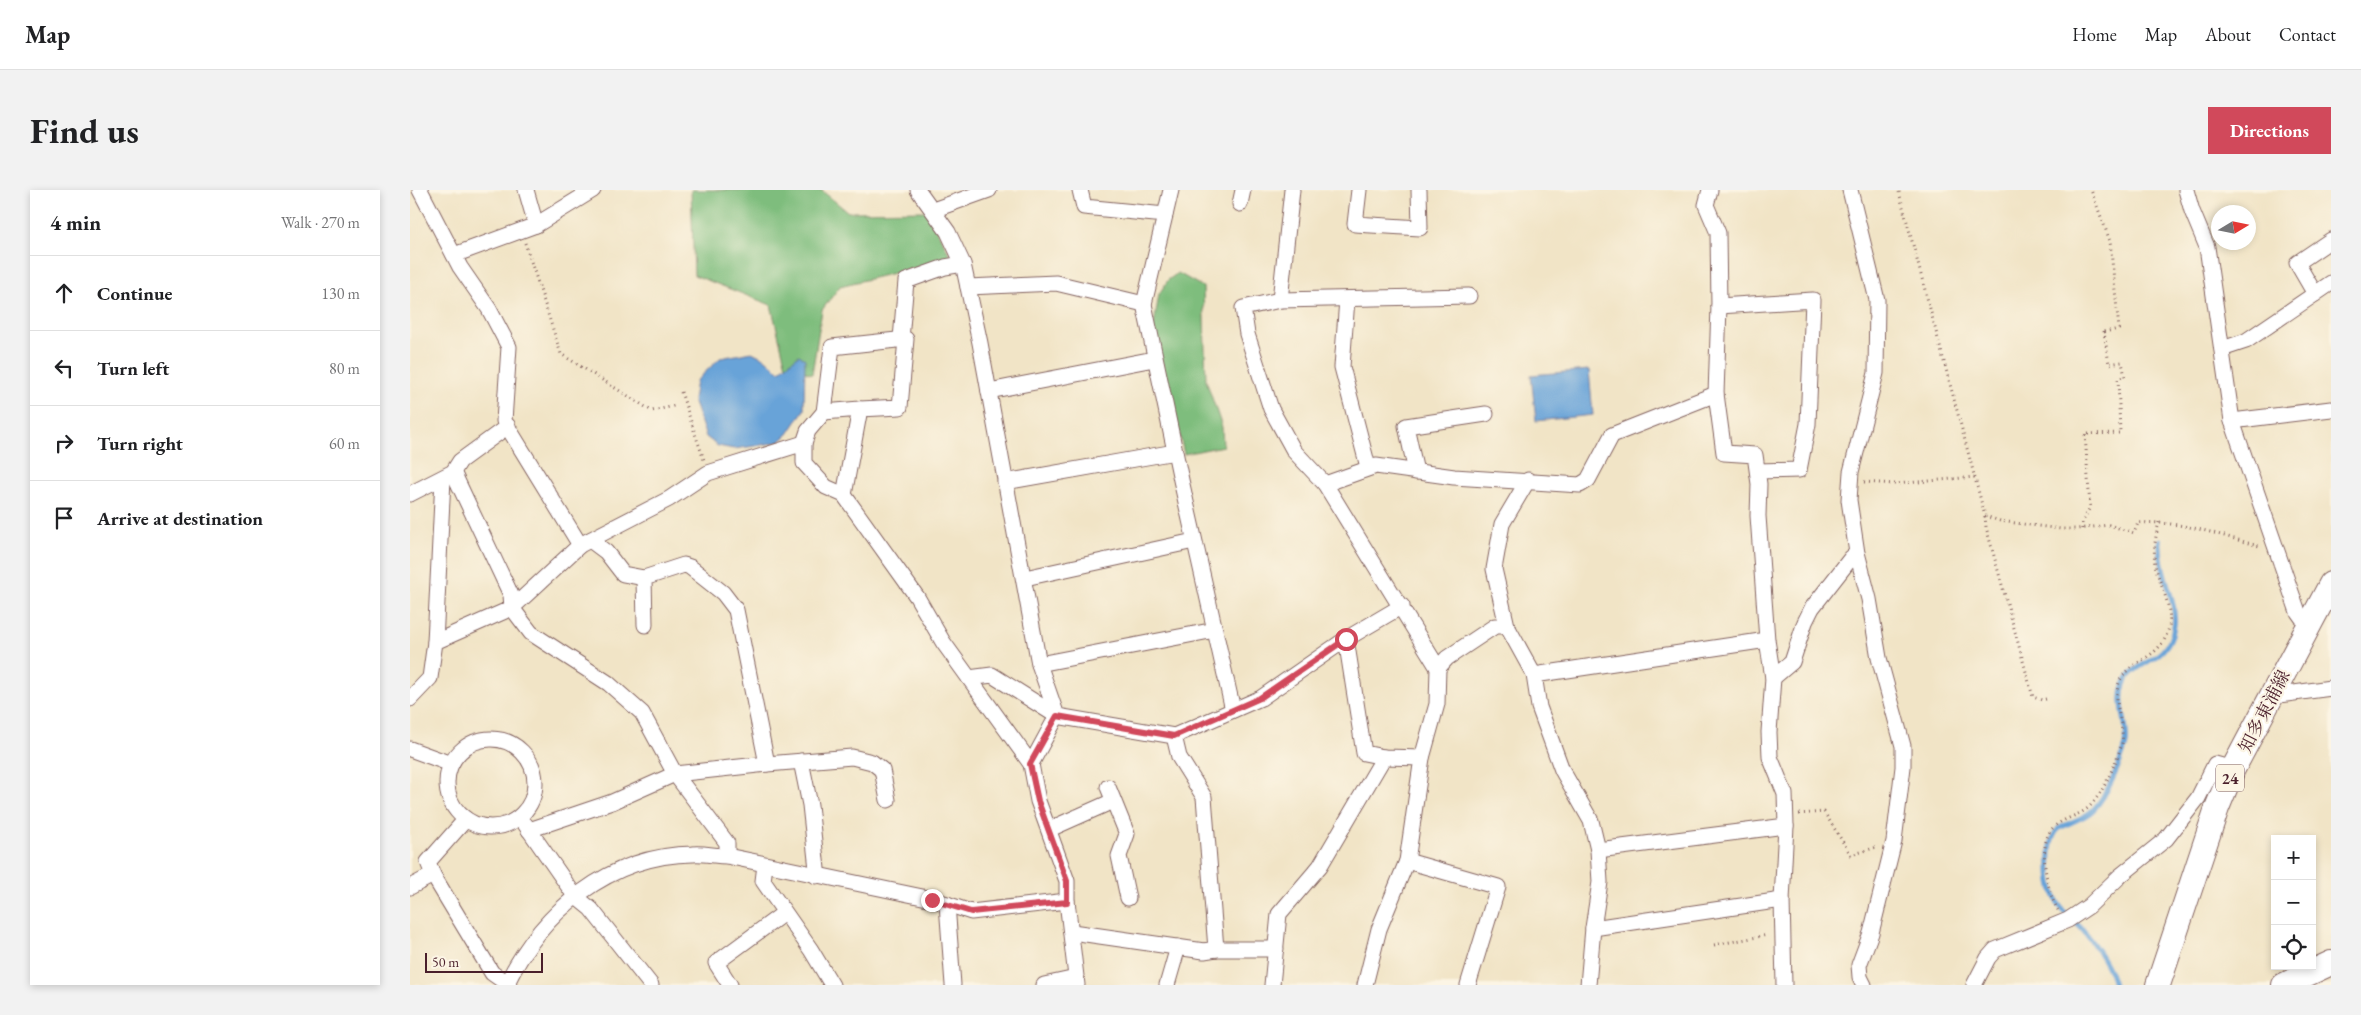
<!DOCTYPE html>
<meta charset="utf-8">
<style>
body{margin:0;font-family:"EB Garamond","Noto Serif JP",serif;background:#f2f2f2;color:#202124}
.controls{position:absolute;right:15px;bottom:15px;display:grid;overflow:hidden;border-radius:0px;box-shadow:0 2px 8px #0003}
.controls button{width:45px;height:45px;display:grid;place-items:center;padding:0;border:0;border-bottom:1px solid #e0e0e0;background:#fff;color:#202124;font:25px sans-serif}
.compass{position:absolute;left:1801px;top:15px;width:45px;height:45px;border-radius:50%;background:#fff;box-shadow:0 2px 8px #0003;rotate:80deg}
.scale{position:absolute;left:15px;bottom:12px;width:118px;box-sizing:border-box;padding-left:5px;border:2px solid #4a1f2b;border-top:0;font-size:14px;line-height:18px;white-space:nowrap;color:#4a1f2b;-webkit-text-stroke:4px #fcf5e5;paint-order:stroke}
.stop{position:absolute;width:15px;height:15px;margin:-11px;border:4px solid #d1495b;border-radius:50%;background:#fff}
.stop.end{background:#d1495b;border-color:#fff;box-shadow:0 1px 5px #0008}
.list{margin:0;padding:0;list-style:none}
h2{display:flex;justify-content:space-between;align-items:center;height:65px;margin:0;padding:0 20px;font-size:21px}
h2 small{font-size:16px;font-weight:400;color:#757577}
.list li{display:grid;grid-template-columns:32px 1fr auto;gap:15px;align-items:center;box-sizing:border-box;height:75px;padding:0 20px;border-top:1px solid #e0e0e0}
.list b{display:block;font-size:19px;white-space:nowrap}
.list em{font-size:16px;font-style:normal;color:#757577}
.icon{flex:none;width:28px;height:28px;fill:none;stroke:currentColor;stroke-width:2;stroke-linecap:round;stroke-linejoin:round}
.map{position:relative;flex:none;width:1921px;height:795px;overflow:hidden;border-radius:0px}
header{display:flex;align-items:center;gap:30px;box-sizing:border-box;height:70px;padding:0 25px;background:#fff;border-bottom:1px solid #e0e0e0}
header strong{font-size:24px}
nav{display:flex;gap:28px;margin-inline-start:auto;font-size:18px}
.intro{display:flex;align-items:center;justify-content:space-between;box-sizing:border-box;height:120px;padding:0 30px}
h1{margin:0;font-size:35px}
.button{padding:12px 22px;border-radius:0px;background:#d1495b;color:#fff;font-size:18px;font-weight:700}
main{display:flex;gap:30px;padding:0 30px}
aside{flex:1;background:#fff;border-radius:0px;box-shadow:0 2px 8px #0003}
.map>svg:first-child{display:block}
.forest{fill:#7ebd7d;stroke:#646e54}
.water{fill:#68a3d8;stroke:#596182}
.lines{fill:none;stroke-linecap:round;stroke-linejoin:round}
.stream{stroke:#68a3d8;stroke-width:5}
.street-casing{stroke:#846461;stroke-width:17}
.primary-casing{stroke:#846461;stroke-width:26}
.path{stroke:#846461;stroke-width:3;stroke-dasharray:1 4;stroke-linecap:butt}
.street{stroke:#fff;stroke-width:15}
.primary{stroke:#fff;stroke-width:24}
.route{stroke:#d1495b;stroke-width:6}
.labels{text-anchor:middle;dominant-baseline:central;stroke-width:4.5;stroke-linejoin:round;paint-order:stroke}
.shield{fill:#fcf5e5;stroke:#7f5f63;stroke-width:1}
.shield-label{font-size:16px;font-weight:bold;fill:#4a1f2b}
.street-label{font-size:18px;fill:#4a1f2b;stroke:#fcf5e5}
</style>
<header>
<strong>Map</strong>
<nav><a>Home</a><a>Map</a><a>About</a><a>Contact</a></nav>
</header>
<div class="intro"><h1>Find us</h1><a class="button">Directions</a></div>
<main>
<aside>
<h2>4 min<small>Walk · 270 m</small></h2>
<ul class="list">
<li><svg class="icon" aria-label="ahead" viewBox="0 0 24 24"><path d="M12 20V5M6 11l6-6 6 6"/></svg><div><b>Continue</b></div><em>130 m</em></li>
<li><svg class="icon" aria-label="left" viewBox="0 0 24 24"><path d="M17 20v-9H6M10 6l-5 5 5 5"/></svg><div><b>Turn left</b></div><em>80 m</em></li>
<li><svg class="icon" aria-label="right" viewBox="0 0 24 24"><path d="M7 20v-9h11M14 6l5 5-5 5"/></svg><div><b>Turn right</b></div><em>60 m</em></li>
<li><svg class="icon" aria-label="arrive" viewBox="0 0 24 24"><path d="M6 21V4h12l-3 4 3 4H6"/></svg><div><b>Arrive at destination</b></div></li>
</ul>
</aside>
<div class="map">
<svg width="1921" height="795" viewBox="0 0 1921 795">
<rect width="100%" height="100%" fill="#fcf5e5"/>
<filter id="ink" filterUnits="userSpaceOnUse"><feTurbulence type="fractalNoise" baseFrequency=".02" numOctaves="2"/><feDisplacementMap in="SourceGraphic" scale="10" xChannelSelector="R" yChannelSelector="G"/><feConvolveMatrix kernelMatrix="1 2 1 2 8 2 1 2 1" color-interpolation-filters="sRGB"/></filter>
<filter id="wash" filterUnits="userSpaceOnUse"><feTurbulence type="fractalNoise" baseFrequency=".0096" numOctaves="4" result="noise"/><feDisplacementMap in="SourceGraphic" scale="20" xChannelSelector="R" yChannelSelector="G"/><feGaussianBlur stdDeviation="1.12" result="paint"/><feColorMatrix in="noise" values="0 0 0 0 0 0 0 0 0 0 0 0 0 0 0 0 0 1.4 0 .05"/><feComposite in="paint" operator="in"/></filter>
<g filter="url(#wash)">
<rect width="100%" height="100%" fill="#f1e4c6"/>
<!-- forest -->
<g class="forest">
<polygon points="281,0 411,0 438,22 517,21 542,69 430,96 412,120 402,184 376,176 361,115 284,85"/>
<polygon points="768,83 793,97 796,190 812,237 813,256 774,264 759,198 743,141 749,104 758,90"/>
</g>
<!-- water -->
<g class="water">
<polygon points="342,162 356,169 369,181 389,165 395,169 394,220 378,244 369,252 345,256 324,259 308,256 296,247 283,210 286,191 310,168"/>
<polygon points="1179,180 1183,225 1126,231 1121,185"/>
</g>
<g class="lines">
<!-- stream -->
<path class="stream" d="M1704 795C1700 776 1684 754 1672 739 1662 728 1651 722 1645 707 1639 692 1635 648 1650 638 1661 631 1674 629 1683 620 1697 606 1710 574 1716 555 1719 535 1707 514 1714 495 1722 470 1759 474 1764 436 1768 410 1748 382 1750 350"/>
</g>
</g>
<g filter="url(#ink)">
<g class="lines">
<!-- street casing -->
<g class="street-casing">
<g id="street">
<polyline points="10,0 50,77 79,119 99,157 94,231 170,355"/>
<polyline points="116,0 126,35"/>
<polyline points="508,0 538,42 553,74 570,153 629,474 647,526 764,546 851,508 936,449 992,416"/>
<polyline points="670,0 674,17 755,25"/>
<polyline points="949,0 945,34 1010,38 1009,0"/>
<polyline points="1300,0 1296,15 1308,43 1309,116 1306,204 1314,263 1345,265 1349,294 1348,326 1357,450 1363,488 1359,542 1360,567 1375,604 1376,636 1372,710 1374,795"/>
<polyline points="1440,0 1467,110 1466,183 1441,282 1439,310 1447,363 1459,409 1469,468 1493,556 1493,577 1484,651 1461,743 1449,775 1450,787 1454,795"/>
<polyline points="1776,0 1782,21 1797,57 1822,231 1888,422 1898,436"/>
<polyline points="830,14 833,0"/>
<polyline points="523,20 579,0"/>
<polyline points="44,65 126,35 183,0"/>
<polyline points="558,97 646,93 734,114 771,290 823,520"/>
<polyline points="1905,104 1887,73 1921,50"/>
<polyline points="937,109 932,177 958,277"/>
<polyline points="870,110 882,0"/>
<polyline points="734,114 761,0"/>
<polyline points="1309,116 1403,110 1398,234 1389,280 1348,281"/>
<polyline points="491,149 496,91 535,77 553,74"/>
<polyline points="1812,159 1836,151 1921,93"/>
<polyline points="579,201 744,169"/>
<polyline points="414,222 450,219"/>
<polyline points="1822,231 1921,219"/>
<polyline points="394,253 398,241 414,222 422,157 496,149 490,217 450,219 434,305"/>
<polyline points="43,282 101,405 102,418 121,443 198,493 232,523 265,584 317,653 317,666"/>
<polyline points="1006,282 996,236 1076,224"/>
<polyline points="595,292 765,262"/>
<polyline points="915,294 966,276 1044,287 1170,295 1178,290 1202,245 1306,204"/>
<polyline points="0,304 43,282 50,271 98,236"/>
<polyline points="180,350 196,362 213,384 234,388"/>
<polyline points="615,388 784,351"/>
<polyline points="235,435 234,388 274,375 280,377 313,403 326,420 357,574"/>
<polyline points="1097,436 1084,379 1092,334 1118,290"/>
<polyline points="936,449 954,563 974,567 1012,568"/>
<polyline points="25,452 33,289"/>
<polyline points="629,474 805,440"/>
<polyline points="1028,478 1037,468 1085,436 1097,436 1124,485 1129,517 1152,580 1181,631 1188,660 1190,692 1183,738 1178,795"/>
<polyline points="1124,485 1357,450"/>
<polyline points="559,488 582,485 647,526 621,574"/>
<polyline points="1363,488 1382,472 1395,432 1402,418 1441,368 1447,363"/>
<polyline points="1863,502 1869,505 1921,498"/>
<polyline points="0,509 20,488 25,452 102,418 170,355 259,309 298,283 394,253 394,273 416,297 434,305 507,407 533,452 621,574 628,611 657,691 657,711 667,795"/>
<circle cx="81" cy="593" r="44"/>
<polyline points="0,559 41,574"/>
<polyline points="391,571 400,615 407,679 406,686"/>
<polyline points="698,597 717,644 709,666 718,708"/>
<polyline points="115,634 165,706 181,719 241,795"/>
<polyline points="640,639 703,611"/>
<polyline points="119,640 202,612 265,584 357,574 442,567 462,572 472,580 478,610"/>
<polyline points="1188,660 1376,636"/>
<polyline points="997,671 1088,697 1058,795"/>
<polyline points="355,675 353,691 401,760 422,795"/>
<polyline points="23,685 18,672 56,629"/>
<polyline points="0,697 23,685 82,783 99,795"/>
<polyline points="537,714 543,795"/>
<polyline points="1183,738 1372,710"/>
<polyline points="662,742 794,761 806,759 794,607 769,567 764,546"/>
<polyline points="806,759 866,759"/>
<path d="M96 795C131 722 199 665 283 664 294 663 305 666 317 666L522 709 561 722 657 711"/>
<polyline points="320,795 306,773 374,723"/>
<polyline points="634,795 666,788"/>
<polyline points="757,795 768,757"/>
<polyline points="862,795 869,724 910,676 974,567"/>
<polyline points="955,795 969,739 997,671 1012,568 1027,514 1028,478 915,294 884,261 861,219 837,144 833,118 870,110 1059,106"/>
<polyline points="1564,795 1578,768 1585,760 1658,730 1679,716 1710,686 1756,649 1788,608 1805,574 1823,579"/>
</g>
</g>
<!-- primary casing -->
<g class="primary-casing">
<g id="primary">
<polyline points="1748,795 1807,618 1823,579 1921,394"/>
<polyline points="1874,795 1921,773"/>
</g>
</g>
<!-- path -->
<g class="path">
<path d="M1489 2 1575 326 1590 331 1651 339H1667L1699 335 1724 343 1728 333C1770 330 1809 345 1849 356"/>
<polyline points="115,53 151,164 242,221 264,216"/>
<polyline points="271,202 294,270"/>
<polyline points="1454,292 1485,294 1564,287"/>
<polyline points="1575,326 1576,337 1623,507 1632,510 1636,509"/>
<polyline points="1672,339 1672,333 1680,317 1675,244 1710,243 1708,188 1715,187 1712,172 1699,174 1694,142 1709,139 1700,51 1681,0"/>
<polyline points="1389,624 1414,622 1441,665 1467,657"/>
<path d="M1648 720C1637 703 1626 652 1644 637 1655 627 1670 626 1680 616 1695 600 1705 574 1712 554 1715 534 1702 513 1709 493 1718 468 1751 472 1759 437 1763 416 1749 394 1745 374 1743 359 1746 345 1749 332"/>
<polyline points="1304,755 1358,745"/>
</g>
<!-- street -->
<use href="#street" class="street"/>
<!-- primary -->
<use href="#primary" class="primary"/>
</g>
</g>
<g class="lines" filter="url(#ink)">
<!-- route -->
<polyline class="route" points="522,710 561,722 657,712 657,691 628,611 620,574 647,526 764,546 850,508 936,449"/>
</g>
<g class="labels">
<!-- shield labels -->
<rect class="shield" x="1806" y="574.5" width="28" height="27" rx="4"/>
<g class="shield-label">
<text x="1820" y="588">24</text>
</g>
<!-- street labels -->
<g class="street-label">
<text transform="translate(1854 521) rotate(-63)">知多東浦線</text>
</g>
</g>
</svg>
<div class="controls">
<button>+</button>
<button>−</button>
<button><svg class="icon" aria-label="locate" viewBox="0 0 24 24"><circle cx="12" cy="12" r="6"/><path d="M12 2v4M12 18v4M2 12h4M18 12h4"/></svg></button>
</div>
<svg class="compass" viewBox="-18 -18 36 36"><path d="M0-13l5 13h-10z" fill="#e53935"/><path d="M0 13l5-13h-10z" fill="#757577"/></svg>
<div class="scale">50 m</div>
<div class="stop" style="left:936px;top:449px"></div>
<div class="stop end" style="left:522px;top:710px"></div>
</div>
</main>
